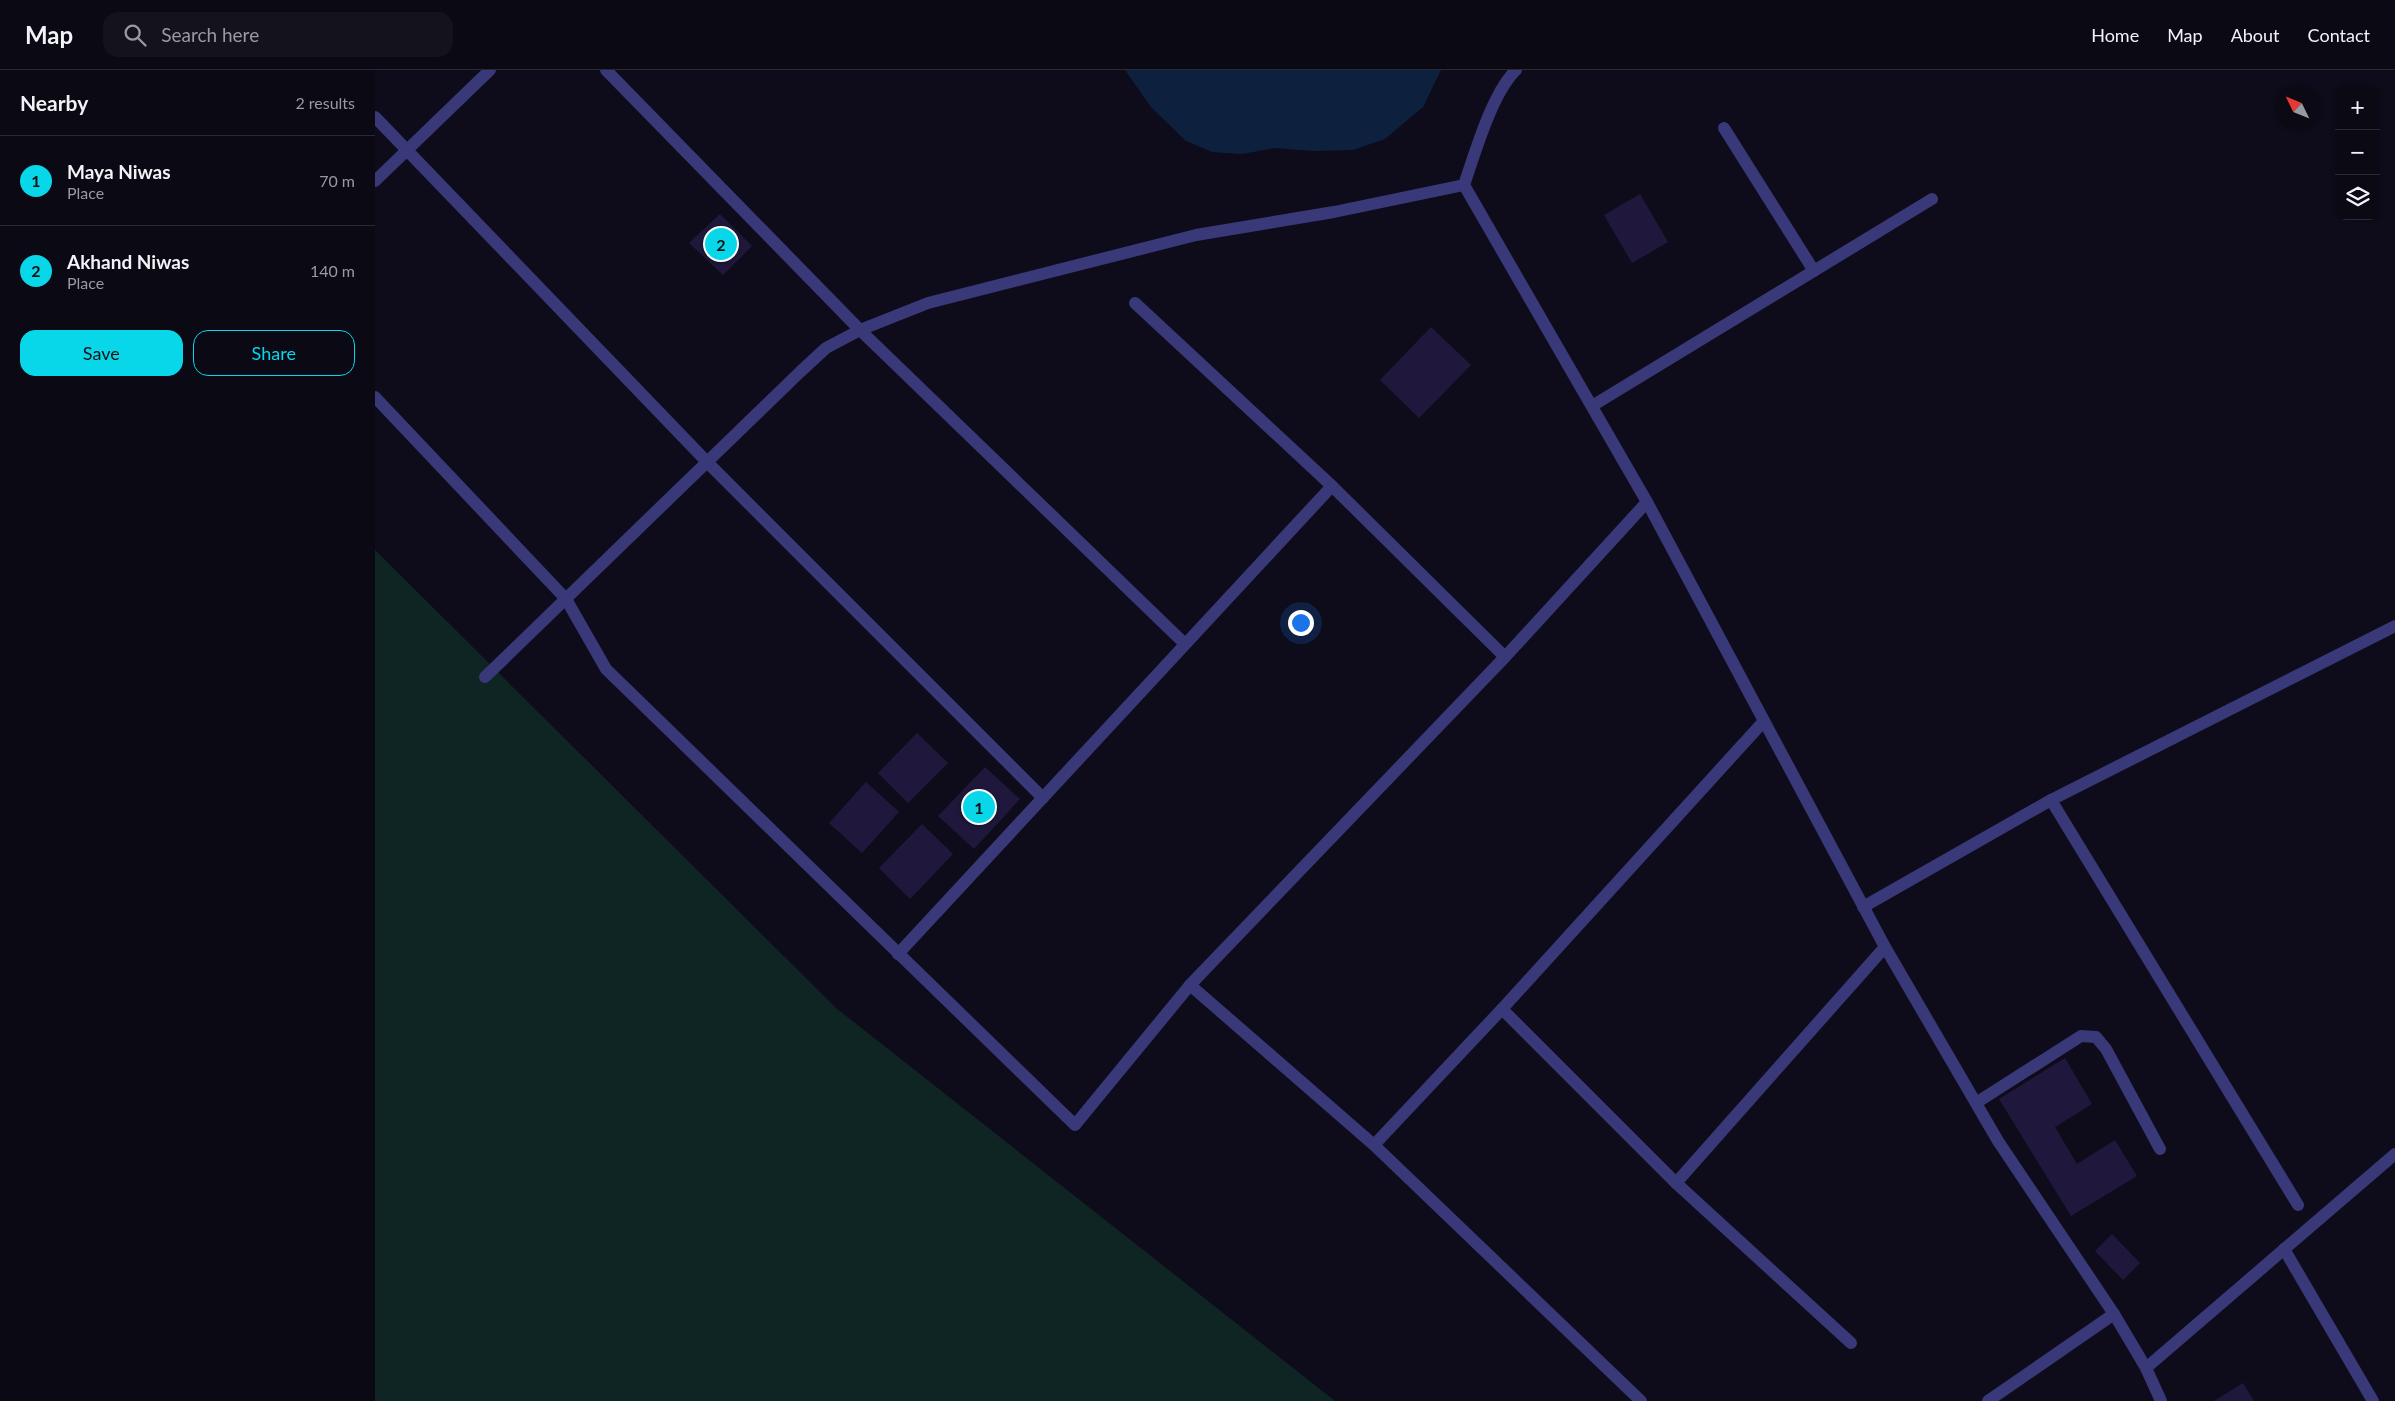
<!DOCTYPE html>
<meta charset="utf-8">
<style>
body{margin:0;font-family:Lato,sans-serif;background:#13121d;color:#f1f3f6}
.controls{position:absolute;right:15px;top:15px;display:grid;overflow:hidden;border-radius:10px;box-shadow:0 1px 4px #0004}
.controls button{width:45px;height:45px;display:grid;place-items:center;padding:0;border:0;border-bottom:1px solid #2a2a34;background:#0a0914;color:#f1f3f6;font:25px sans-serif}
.compass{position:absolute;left:1900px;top:15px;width:45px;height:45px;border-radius:50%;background:#0a0914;box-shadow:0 1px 4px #0004;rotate:313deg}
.you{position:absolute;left:925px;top:552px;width:18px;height:18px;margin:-12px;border:4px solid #fff;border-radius:50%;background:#1a73e8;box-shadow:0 0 0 8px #1a73e833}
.badge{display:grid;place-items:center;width:32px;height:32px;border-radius:50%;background:#08d7ea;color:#111;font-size:16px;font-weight:700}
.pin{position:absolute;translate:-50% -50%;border:2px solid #fff;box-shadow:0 1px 5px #0006}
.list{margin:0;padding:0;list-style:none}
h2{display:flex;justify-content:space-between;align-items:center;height:65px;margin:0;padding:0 20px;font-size:21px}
h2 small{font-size:16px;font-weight:400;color:#999aa0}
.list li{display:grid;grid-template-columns:32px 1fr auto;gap:15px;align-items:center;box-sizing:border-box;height:90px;padding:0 20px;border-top:1px solid #2a2a34}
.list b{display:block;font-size:19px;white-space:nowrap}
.list p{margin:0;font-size:16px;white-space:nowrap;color:#999aa0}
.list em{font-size:16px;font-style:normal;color:#999aa0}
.actions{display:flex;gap:10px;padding:15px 20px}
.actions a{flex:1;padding:11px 0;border:1px solid #08d7ea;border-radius:15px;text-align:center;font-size:18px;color:#08d7ea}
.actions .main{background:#08d7ea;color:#111}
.icon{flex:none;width:28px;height:28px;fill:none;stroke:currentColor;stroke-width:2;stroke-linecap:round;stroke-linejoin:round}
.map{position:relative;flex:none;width:2020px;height:1331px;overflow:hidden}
header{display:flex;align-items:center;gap:30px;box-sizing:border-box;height:70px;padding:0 25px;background:#0a0914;border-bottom:1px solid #2a2a34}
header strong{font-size:24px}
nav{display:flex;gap:28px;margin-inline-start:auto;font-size:18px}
.search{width:350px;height:45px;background:#13121d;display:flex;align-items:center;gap:12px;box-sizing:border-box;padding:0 18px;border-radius:15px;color:#999aa0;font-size:19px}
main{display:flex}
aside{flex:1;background:#0a0914}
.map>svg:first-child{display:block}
.green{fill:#0f2524}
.water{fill:#0d213e}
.building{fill:#1f183c}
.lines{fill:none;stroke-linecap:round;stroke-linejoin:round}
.minor{stroke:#393879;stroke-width:12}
</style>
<header>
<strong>Map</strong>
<div class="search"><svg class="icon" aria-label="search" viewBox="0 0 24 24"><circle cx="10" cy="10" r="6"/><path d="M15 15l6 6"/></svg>Search here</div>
<nav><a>Home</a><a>Map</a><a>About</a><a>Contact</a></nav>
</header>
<main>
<aside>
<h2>Nearby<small>2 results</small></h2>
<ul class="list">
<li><span class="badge">1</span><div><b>Maya Niwas</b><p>Place</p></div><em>70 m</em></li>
<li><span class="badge">2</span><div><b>Akhand Niwas</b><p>Place</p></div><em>140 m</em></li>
</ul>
<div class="actions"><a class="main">Save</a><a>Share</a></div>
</aside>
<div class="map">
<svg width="2020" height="1331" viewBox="0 0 2020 1331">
<rect width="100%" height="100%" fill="#0e0c1b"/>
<!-- green -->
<polygon class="green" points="0,480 461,938 960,1331 0,1331"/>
<!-- water -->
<polygon class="water" points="750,0 1066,0 1048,37 1010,69 978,80 939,81 900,78 867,84 837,82 811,71 776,37"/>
<!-- building -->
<g class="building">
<polygon points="1265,124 1293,172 1257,193 1229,145"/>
<polygon points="345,144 377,176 348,205 314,173"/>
<polygon points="1056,257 1096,295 1044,348 1005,310"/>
<polygon points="542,663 573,693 533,733 503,703"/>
<polygon points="610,697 645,729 599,779 563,746"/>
<polygon points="491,712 524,742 487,783 454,753"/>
<polygon points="547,754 578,784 535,829 504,798"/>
<polygon points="1690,988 1717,1034 1680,1057 1702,1094 1740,1070 1762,1106 1696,1146 1624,1029"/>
<polygon points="1737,1164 1765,1193 1748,1210 1720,1181"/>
<polygon points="1868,1313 1879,1331 1839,1331"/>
</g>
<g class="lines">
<!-- minor -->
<g class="minor">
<polyline points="231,0 485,260 810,574"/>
<path d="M1141 0C1117 23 1100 83 1089 115L1272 432 1510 877 1623 1071 1739 1244 1771 1298 1786 1331"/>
<polyline points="0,47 333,393 668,728"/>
<polyline points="1349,58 1439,201"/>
<polyline points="0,111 115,0"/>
<polyline points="760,233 957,416 1130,587"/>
<polyline points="0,327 191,529 231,599 700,1055 815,915 1130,587 1272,432"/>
<polyline points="1217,336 1557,129"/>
<polyline points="110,607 425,302 451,278 485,260 553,233 821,165 959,142 1089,115"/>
<polyline points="1676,730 1923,1135"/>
<polyline points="1488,837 1676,730 2020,556"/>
<polyline points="523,884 957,416"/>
<polyline points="815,915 999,1075 1127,939 1389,651"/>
<polyline points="1127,939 1301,1113 1476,1273"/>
<polyline points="1601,1033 1706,966 1721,967 1731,979 1785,1079"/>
<polyline points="999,1075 1266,1331"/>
<polyline points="1301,1113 1510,877"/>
<polyline points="1909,1179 1998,1331"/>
<polyline points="1771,1298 2020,1084"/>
<polyline points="1613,1331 1739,1244"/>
</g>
</g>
</svg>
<div class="controls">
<button>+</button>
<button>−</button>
<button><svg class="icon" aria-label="layers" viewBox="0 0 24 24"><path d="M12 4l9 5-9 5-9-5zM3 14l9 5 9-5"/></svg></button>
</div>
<svg class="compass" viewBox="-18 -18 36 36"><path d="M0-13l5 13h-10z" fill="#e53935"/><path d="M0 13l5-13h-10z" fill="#999aa0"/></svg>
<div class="you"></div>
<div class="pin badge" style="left:604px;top:737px">1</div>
<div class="pin badge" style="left:346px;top:174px">2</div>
</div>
</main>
